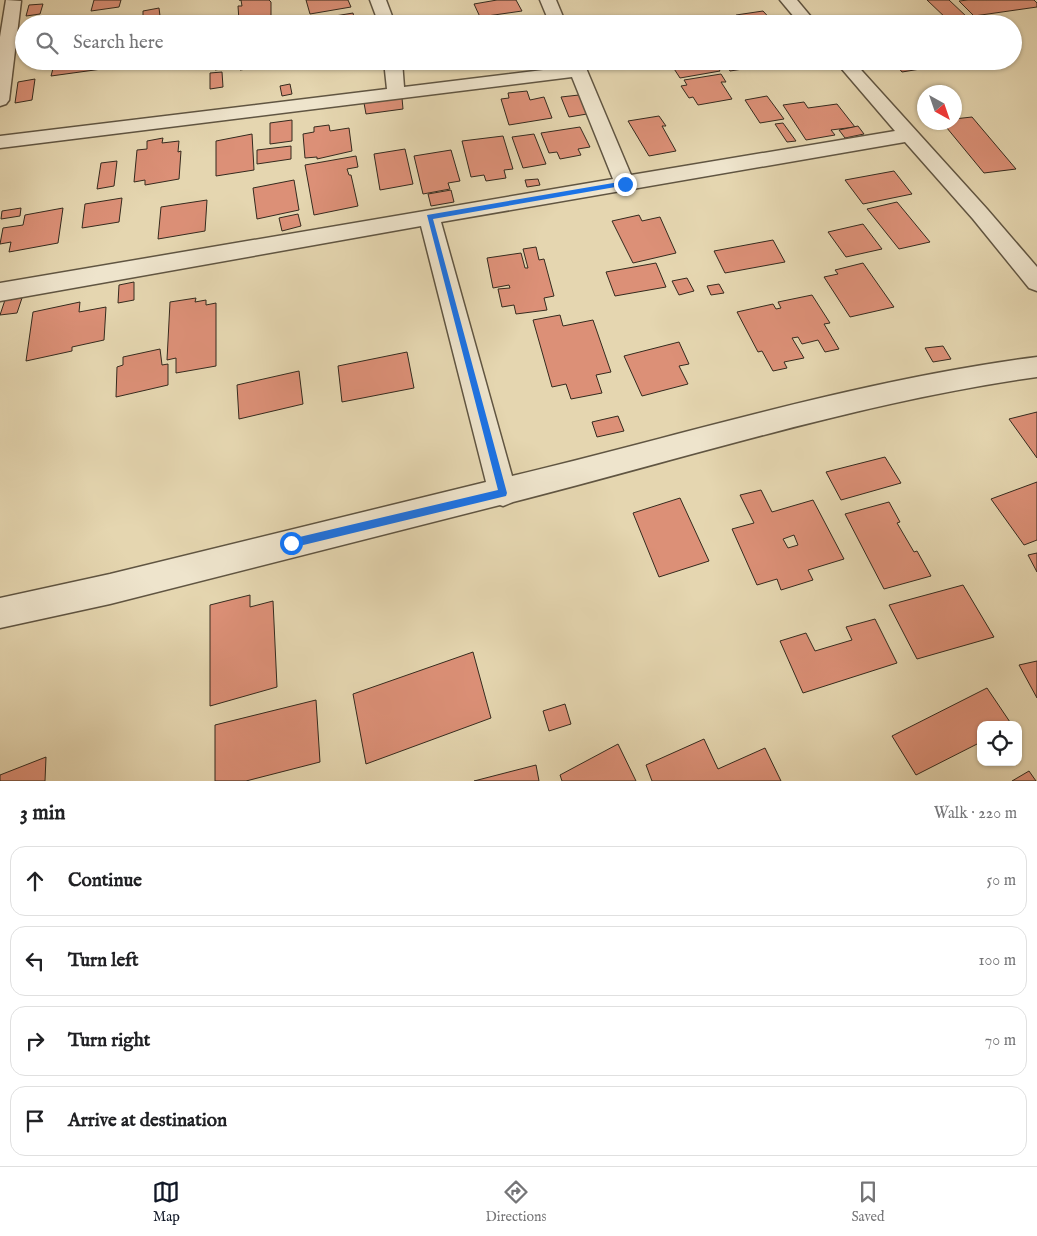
<!DOCTYPE html>
<meta charset="utf-8">
<style>
body{margin:0;font-family:"IM FELL English",serif;background:#f2f2f2;color:#202124}
.controls{position:absolute;right:15px;bottom:15px;display:grid;overflow:hidden;border-radius:10px;box-shadow:0 1px 4px #0004}
.controls button{width:45px;height:45px;display:grid;place-items:center;padding:0;border:0;border-bottom:1px solid #e0e0e0;background:#fff;color:#202124;font:25px sans-serif}
.compass{position:absolute;left:917px;top:85px;width:45px;height:45px;border-radius:50%;background:#fff;box-shadow:0 1px 4px #0004;rotate:140deg}
.stop{position:absolute;width:15px;height:15px;margin:-11px;border:4px solid #1a73e8;border-radius:50%;background:#fff}
.stop.end{background:#1a73e8;border-color:#fff;box-shadow:0 1px 5px #0008}
.list{margin:0;padding:0;list-style:none}
h2{display:flex;justify-content:space-between;align-items:center;height:65px;margin:0;padding:0 20px;font-size:21px}
h2 small{font-size:16px;font-weight:400;color:#757577}
.list li{display:grid;grid-template-columns:32px 1fr auto;gap:15px;align-items:center;box-sizing:border-box;height:70px;margin:0 10px 10px;padding:0 10px;border:1px solid #e0e0e0;border-radius:15px}
.list b{display:block;font-size:19px;white-space:nowrap}
.list em{font-size:16px;font-style:normal;color:#757577}
.icon{flex:none;width:28px;height:28px;fill:none;stroke:currentColor;stroke-width:2;stroke-linecap:round;stroke-linejoin:round}
.map{position:relative;flex:none;width:1037px;height:781px;overflow:hidden}
.search{position:absolute;background:#fff;box-shadow:0 1px 4px #0004;left:15px;right:15px;top:15px;height:55px;display:flex;align-items:center;gap:12px;box-sizing:border-box;padding:0 18px;border-radius:28px;color:#757577;font-size:19px}
.sheet{height:385px;background:#fff}
nav{display:flex;justify-content:space-around;align-items:center;box-sizing:border-box;height:70px;border-top:1px solid #e0e0e0;background:#fff;font-size:14px;color:#757577}
nav a{display:grid;justify-items:center;gap:2px}
nav .on{color:#111827}
.map>svg:first-child{display:block}
.building{fill:#dc9077;stroke:#342a1e;fill-rule:evenodd}
.lines{fill:none;stroke-linecap:round;stroke-linejoin:round}
.minor-casing{stroke:#605542;stroke-width:3}
.minor{fill:#eee4cc;fill-rule:evenodd}
.route{fill:#1a73e8}
</style>
<div class="map">
<svg width="1037" height="781" viewBox="0 0 1037 781">
<rect width="100%" height="100%" fill="#e5d6b0"/>
<filter id="stains"><feTurbulence type="fractalNoise" baseFrequency=".004" numOctaves="4"/><feColorMatrix values="0 0 0 0 .2 0 0 0 0 .09 0 0 0 0 .02 0 0 0 .5 -.17"/></filter>
<radialGradient id="worn" r=".72"><stop offset=".6" stop-color="#630" stop-opacity="0"/><stop offset="1" stop-color="#630" stop-opacity=".3"/></radialGradient>
<!-- building -->
<g class="building">
<polygon points="94,0 121,0 119,7 91,11"/>
<polygon points="239,0 269,0 271,2 271,16 239,21 238,6 242,6 241,0"/>
<polygon points="306,0 348,0 351,7 310,14"/>
<polygon points="497,0 516,0 522,11 480,17 474,4"/>
<polygon points="927,0 949,0 967,17 948,20"/>
<polygon points="968,0 1034,0 1037,3 1037,7 974,16 959,1"/>
<polygon points="43,4 40,14 26,16 29,5"/>
<polygon points="159,8 161,24 128,24 128,19 143,16 143,11"/>
<polygon points="763,11 775,24 744,24 736,15"/>
<polygon points="353,13 354,17 360,16 362,24 318,23 317,19"/>
<polygon points="55,61 110,61 109,68 51,76"/>
<polygon points="215,61 265,61 260,62 260,67 240,70 240,66 215,70"/>
<polygon points="444,61 480,61 481,65 445,67"/>
<polygon points="669,61 714,61 720,71 680,78"/>
<polygon points="723,61 752,61 756,67 730,71"/>
<polygon points="893,61 969,61 902,72"/>
<polygon points="222,72 223,87 210,89 210,73"/>
<polygon points="721,74 726,82 721,82 732,99 698,105 693,97 689,98 681,86 687,85 684,80"/>
<polygon points="35,79 32,100 15,103 18,82"/>
<polygon points="290,84 292,94 282,96 280,86"/>
<polygon points="527,91 530,100 544,97 552,118 509,125 501,99 509,98 508,93"/>
<polygon points="579,95 587,114 569,117 561,97"/>
<polygon points="767,96 784,119 760,123 745,100"/>
<polygon points="402,98 403,109 366,114 364,103"/>
<polygon points="804,102 808,108 837,104 855,127 831,130 835,135 806,140 783,105"/>
<polygon points="659,116 666,126 662,126 676,151 649,156 628,121"/>
<polygon points="972,117 1016,169 984,173 942,122 954,122 954,119"/>
<polygon points="292,120 292,141 270,144 270,123"/>
<polygon points="783,123 796,141 787,142 775,124"/>
<polygon points="329,125 330,131 349,128 352,151 317,159 317,157 305,158 303,134 314,132 314,127"/>
<polygon points="858,126 864,134 845,138 839,130"/>
<polygon points="580,127 590,147 578,149 581,155 560,159 557,152 549,153 541,133"/>
<polygon points="252,134 254,170 216,176 216,141"/>
<polygon points="534,134 546,164 523,168 512,137"/>
<polygon points="503,136 513,169 504,170 506,178 486,181 484,175 471,177 462,141"/>
<polygon points="163,138 162,143 179,141 178,152 181,151 179,179 145,185 145,180 134,182 137,150 147,149 147,141"/>
<polygon points="291,146 291,159 257,164 257,150"/>
<polygon points="405,149 413,184 380,190 374,154"/>
<polygon points="451,150 460,181 448,183 450,189 423,194 414,156"/>
<polygon points="356,156 358,167 347,169 349,175 351,175 358,206 314,215 305,165"/>
<polygon points="117,161 114,186 97,189 101,163"/>
<polygon points="894,171 912,194 863,204 845,180"/>
<polygon points="538,179 540,185 527,187 525,180"/>
<polygon points="294,180 299,210 257,219 253,188"/>
<polygon points="451,190 454,202 431,206 428,194"/>
<polygon points="122,198 119,222 82,228 85,204"/>
<polygon points="207,200 205,231 158,239 161,207"/>
<polygon points="897,202 930,242 899,249 867,209"/>
<polygon points="21,208 20,216 1,219 2,211"/>
<polygon points="63,208 58,243 9,252 11,242 0,244 3,228 23,225 25,215"/>
<polygon points="298,214 301,226 282,231 279,218"/>
<polygon points="639,215 642,221 660,217 676,253 633,263 612,221"/>
<polygon points="863,224 882,249 846,257 828,232"/>
<polygon points="773,240 785,262 725,273 714,251"/>
<polygon points="536,247 539,260 544,259 554,296 544,298 547,310 516,314 514,305 502,307 498,289 510,288 509,285 493,288 487,258 521,253 525,268 528,268 523,249"/>
<polygon points="656,263 666,287 615,296 606,272"/>
<polygon points="863,263 894,307 850,317 824,277 838,274 835,270"/>
<polygon points="687,278 694,291 679,295 672,281"/>
<polygon points="134,282 134,300 118,303 119,285"/>
<polygon points="719,284 724,293 711,295 707,286"/>
<polygon points="812,295 830,323 824,324 839,349 825,352 818,340 802,344 798,337 792,338 804,358 784,362 787,368 773,371 762,351 758,352 737,312 773,304 776,309 781,308 778,302"/>
<polygon points="22,298 17,313 0,315 5,300"/>
<polygon points="196,298 195,302 206,300 206,305 216,303 216,366 176,373 176,358 167,360 170,302"/>
<polygon points="80,302 79,312 106,307 104,340 72,347 72,351 26,361 33,312"/>
<polygon points="560,315 563,326 593,320 611,372 596,375 602,393 571,399 566,384 552,387 533,320"/>
<polygon points="679,342 689,364 679,366 688,384 642,396 624,356"/>
<polygon points="943,346 951,359 933,362 925,348"/>
<polygon points="160,349 162,365 168,364 168,385 116,397 117,367 123,365 123,357"/>
<polygon points="407,352 414,388 342,402 338,366"/>
<polygon points="299,371 303,404 239,419 237,385"/>
<polygon points="1037,412 1037,458 1009,419"/>
<polygon points="618,416 624,431 597,437 592,422"/>
<polygon points="885,457 901,483 841,500 826,472"/>
<polygon points="1037,482 1037,540 1024,545 991,499"/>
<path d="M761 490 772 512 813 500 844 559 808 570 813 580 781 590 777 579 757 585 732 529 754 523 740 495ZM794 535 798 545 788 548 783 539Z"/>
<polygon points="680,498 709,561 659,577 633,513"/>
<polygon points="889,502 900,522 897,523 914,552 917,551 931,576 884,589 845,514"/>
<polygon points="1037,553 1037,572 1028,555"/>
<polygon points="963,585 994,637 917,659 889,605"/>
<polygon points="250,595 250,607 273,601 277,687 210,706 210,605"/>
<polygon points="875,619 897,663 803,693 780,641 806,633 815,651 852,640 846,627"/>
<polygon points="473,652 491,718 366,764 353,694"/>
<polygon points="1037,661 1037,698 1019,665"/>
<polygon points="987,688 1012,725 981,725 981,742 916,775 892,736"/>
<polygon points="316,700 320,762 246,781 215,781 215,725"/>
<polygon points="565,704 571,724 549,731 543,711"/>
<polygon points="704,739 718,769 765,748 781,781 652,781 646,765"/>
<polygon points="618,744 636,781 562,781 560,775"/>
<polygon points="46,757 45,781 0,781 0,775"/>
<polygon points="536,765 539,781 474,781"/>
<polygon points="1029,771 1036,781 1012,781"/>
</g>
<g class="lines">
<!-- minor casing -->
<g class="minor-casing">
<g id="minor">
<polygon points="6,0 21,1 9,100 6,104 0,106 0,37"/>
<polygon points="370,0 386,0 395,24 379,24"/>
<polygon points="540,0 556,0 566,24 550,24"/>
<polygon points="780,0 797,0 817,24 800,24"/>
<path d="M384 61H402L404 87 568 67 565 61H583L631 175 895 131 835 61H853L987 209 1037 267V291L1029 288 973 219 905 142 441 222 512 476C687 434 859 380 1037 357V377C859 402 687 458 513 502L503 506 500 505 110 604 0 628V598L110 574 486 482 421 226 0 301V283L613 179 572 77 0 148V136L387 89Z"/>
</g>
</g>
<!-- minor -->
<use href="#minor" class="minor"/>
</g>
<!-- route -->
<polygon class="route" points="625,181 627,182 627,185 433,219 507,493 506,496 291,548 288,547 286,543 291,539 498,490 427,215"/>
<rect width="100%" height="100%" filter="url(#stains)"/>
<rect width="100%" height="100%" fill="url(#worn)"/>
</svg>
<div class="controls">
<button><svg class="icon" aria-label="locate" viewBox="0 0 24 24"><circle cx="12" cy="12" r="6"/><path d="M12 2v4M12 18v4M2 12h4M18 12h4"/></svg></button>
</div>
<svg class="compass" viewBox="-18 -18 36 36"><path d="M0-13l5 13h-10z" fill="#e53935"/><path d="M0 13l5-13h-10z" fill="#757577"/></svg>
<div class="stop" style="left:291px;top:543px"></div>
<div class="stop end" style="left:625px;top:184px"></div>
<div class="search"><svg class="icon" aria-label="search" viewBox="0 0 24 24"><circle cx="10" cy="10" r="6"/><path d="M15 15l6 6"/></svg>Search here</div>
</div>
<section class="sheet">
<h2>3 min<small>Walk · 220 m</small></h2>
<ul class="list">
<li><svg class="icon" aria-label="ahead" viewBox="0 0 24 24"><path d="M12 20V5M6 11l6-6 6 6"/></svg><div><b>Continue</b></div><em>50 m</em></li>
<li><svg class="icon" aria-label="left" viewBox="0 0 24 24"><path d="M17 20v-9H6M10 6l-5 5 5 5"/></svg><div><b>Turn left</b></div><em>100 m</em></li>
<li><svg class="icon" aria-label="right" viewBox="0 0 24 24"><path d="M7 20v-9h11M14 6l5 5-5 5"/></svg><div><b>Turn right</b></div><em>70 m</em></li>
<li><svg class="icon" aria-label="arrive" viewBox="0 0 24 24"><path d="M6 21V4h12l-3 4 3 4H6"/></svg><div><b>Arrive at destination</b></div></li>
</ul>
</section>
<nav>
<a class="on"><svg class="icon" aria-label="map" viewBox="0 0 24 24"><path d="M3 6l6-2 6 2 6-2v14l-6 2-6-2-6 2zM9 4v14M15 6v14"/></svg>Map</a>
<a><svg class="icon" aria-label="directions" viewBox="0 0 24 24"><path d="M12 3l9 9-9 9-9-9zM9 14v-3h6M13 9l2 2-2 2"/></svg>Directions</a>
<a><svg class="icon" aria-label="saved" viewBox="0 0 24 24"><path d="M7 4h10v16l-5-4-5 4z"/></svg>Saved</a>
</nav>
